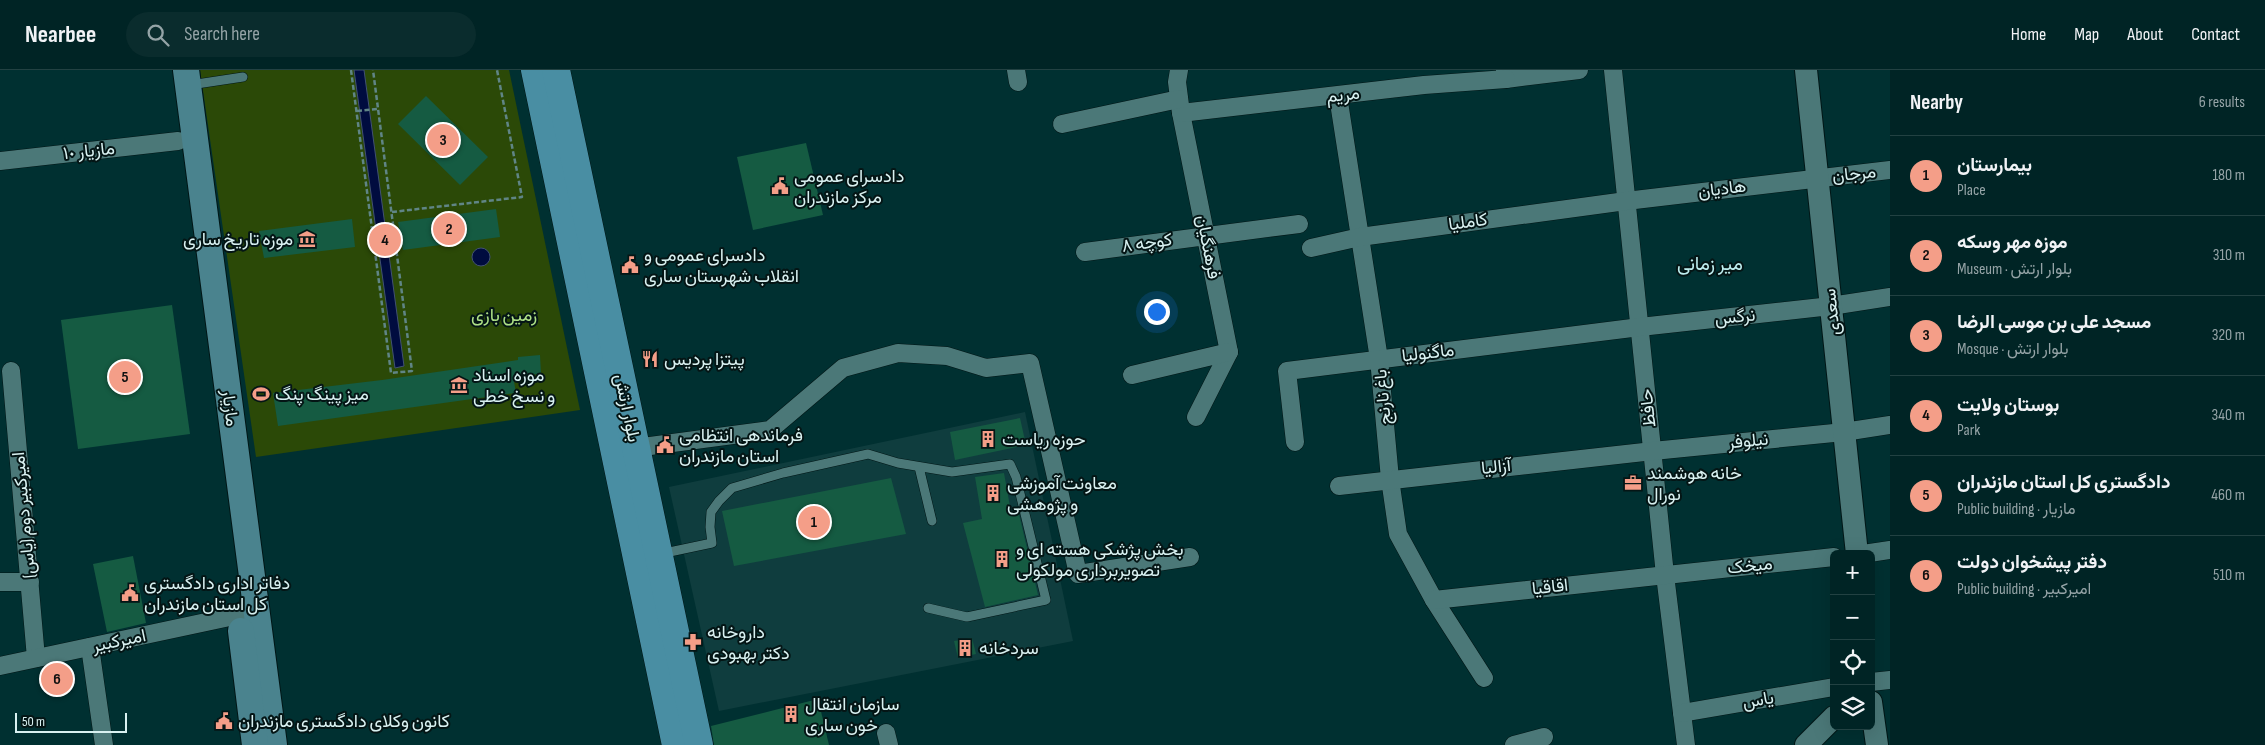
<!DOCTYPE html>
<meta charset="utf-8">
<style>
body{margin:0;font-family:"Sofia Sans Condensed",Vazirmatn,sans-serif;background:#0a2c2d;color:#f1f3f6}
.controls{position:absolute;right:15px;bottom:15px;display:grid;overflow:hidden;border-radius:8px;box-shadow:0 5px 20px #0002}
.controls button{width:45px;height:45px;display:grid;place-items:center;padding:0;border:0;border-bottom:1px solid #224142;background:#002425;color:#f1f3f6;font:25px sans-serif}
.scale{position:absolute;left:15px;bottom:12px;width:112px;box-sizing:border-box;padding-left:5px;border:2px solid #d9f1f1;border-top:0;font-size:14px;line-height:18px;white-space:nowrap;color:#d9f1f1;-webkit-text-stroke:4px #041515;paint-order:stroke}
.you{position:absolute;left:1156px;top:241px;width:18px;height:18px;margin:-12px;border:4px solid #fff;border-radius:50%;background:#1a73e8;box-shadow:0 0 0 8px #1a73e833}
.badge{display:grid;place-items:center;width:32px;height:32px;border-radius:50%;background:#f49e88;color:#111;font-size:16px;font-weight:700}
.pin{position:absolute;translate:-50% -50%;border:2px solid #fff;box-shadow:0 1px 5px #0006}
.list{margin:0;padding:0;list-style:none}
h2{display:flex;justify-content:space-between;align-items:center;height:65px;margin:0;padding:0 20px;font-size:21px}
h2 small{font-size:16px;font-weight:400;color:#95a4a7}
.list li{display:grid;grid-template-columns:32px 1fr auto;gap:15px;align-items:center;box-sizing:border-box;height:80px;padding:0 20px;border-top:1px solid #224142}
.list b{display:block;font-size:19px;white-space:nowrap}
.list p{margin:0;font-size:16px;white-space:nowrap;color:#95a4a7}
.list em{font-size:16px;font-style:normal;color:#95a4a7}
.icon{flex:none;width:28px;height:28px;fill:none;stroke:currentColor;stroke-width:2;stroke-linecap:round;stroke-linejoin:round}
.map{position:relative;flex:none;width:1890px;height:675px;overflow:hidden}
header{display:flex;align-items:center;gap:30px;box-sizing:border-box;height:70px;padding:0 25px;background:#002425;border-bottom:1px solid #224142}
header strong{font-size:24px}
nav{display:flex;gap:28px;margin-inline-start:auto;font-size:18px}
.search{width:350px;height:45px;background:#0a2c2d;display:flex;align-items:center;gap:12px;box-sizing:border-box;padding:0 18px;border-radius:28px;color:#95a4a7;font-size:19px}
main{display:flex}
aside{flex:1;background:#002425}
.map>svg:first-child{display:block}
.built{fill:#0f3d3e}
.green{fill:#2b4907}
.water{fill:#000c3f;stroke:#415174}
.building{fill:#155b42}
.lines{fill:none;stroke-linecap:round;stroke-linejoin:round}
.service-casing{stroke:#011616;stroke-width:10}
.minor-casing{stroke:#011616;stroke-width:19}
.tertiary-casing{stroke:#011616;stroke-width:24}
.secondary-casing{stroke:#011616;stroke-width:28}
.primary-casing{stroke:#011616;stroke-width:29}
.path{stroke:#608586;stroke-width:2.5;stroke-dasharray:5 2.5;stroke-linecap:butt}
.service{stroke:#4b7878;stroke-width:9}
.minor{stroke:#4b7878;stroke-width:18}
.tertiary{stroke:#4b7878;stroke-width:22}
.secondary{stroke:#4a838e;stroke-width:26}
.primary{stroke:#498ea3;stroke-width:28}
.labels{text-anchor:middle;dominant-baseline:central;stroke-width:4;stroke-linejoin:round;paint-order:stroke}
.street-label{font-size:18px;fill:#d9f1f1;stroke:#041515}
.poi-label{font-size:18px;fill:#d9f1f1;stroke:#041515;text-anchor:start}
.park-label{font-size:18px;fill:#afe187;stroke:#041515}
.neighbourhood-label{font-size:19px;fill:#bdedee;stroke:#041515}
</style>
<header>
<strong>Nearbee</strong>
<div class="search"><svg class="icon" aria-label="search" viewBox="0 0 24 24"><circle cx="10" cy="10" r="6"/><path d="M15 15l6 6"/></svg>Search here</div>
<nav><a>Home</a><a>Map</a><a>About</a><a>Contact</a></nav>
</header>
<main>
<div class="map">
<svg width="1890" height="675" viewBox="0 0 1890 675">
<rect width="100%" height="100%" fill="#003031"/>
<!-- built -->
<polygon class="built" points="1025,342 1073,571 719,641 669,417"/>
<!-- green -->
<polygon class="green" points="200,0 509,0 580,340 256,387"/>
<!-- water -->
<g class="water">
<polygon points="354,0 364,0 404,296 395,298"/>
<circle cx="481" cy="187" r="9"/>
</g>
<!-- building -->
<g class="building">
<polygon points="426,26 488,87 460,115 398,54"/>
<polygon points="806,73 823,145 753,160 737,87"/>
<polygon points="496,139 500,167 403,180 398,152"/>
<polygon points="352,149 355,177 264,188 259,161"/>
<polygon points="172,235 190,364 78,379 61,250"/>
<polygon points="540,285 541,304 513,306 516,323 278,356 273,323 382,310 518,290 518,287"/>
<polygon points="1020,348 1026,375 955,390 950,362"/>
<polygon points="1004,403 1011,442 1018,440 1038,525 985,537 963,453 982,449 975,407"/>
<polygon points="891,408 906,464 734,496 722,441"/>
<polygon points="133,486 146,553 107,562 93,494"/>
<polygon points="972,568 976,584 958,588 954,571"/>
<polygon points="818,629 829,675 714,675 711,656"/>
</g>
<g class="lines">
<!-- service casing -->
<g class="service-casing">
<g id="service">
<polyline points="190,15 243,7"/>
<polyline points="919,397 932,451"/>
<polyline points="660,484 712,473 710,457 711,442 719,431 732,418 783,403 868,384 898,393 952,402 1010,394 1016,407 1046,530 967,547 928,538"/>
</g>
</g>
<!-- minor casing -->
<g class="minor-casing">
<g id="minor">
<polyline points="1016,0 1018,12"/>
<polyline points="1179,0 1177,12 1181,43 1229,282 1196,347"/>
<polyline points="1505,0 1506,9 1579,0"/>
<polyline points="1613,0 1665,505 1686,675"/>
<polyline points="1338,26 1379,289 1390,409 1398,464 1434,530 1484,608"/>
<polyline points="1181,43 1424,15 1506,9"/>
<polyline points="1062,54 1179,29"/>
<polyline points="0,91 178,71"/>
<polyline points="1311,178 1360,167 1626,131 1890,100"/>
<polyline points="1085,182 1299,154"/>
<polyline points="11,301 36,588"/>
<polyline points="1132,305 1229,282"/>
<polyline points="1295,372 1287,301 1640,257 1831,236 1890,227"/>
<polyline points="635,378 770,360 843,298 898,283 947,286 986,298 1030,293 1078,504 1190,487"/>
<polyline points="1339,416 1653,381 1844,362 1890,355"/>
<polyline points="1863,484 1890,480"/>
<polyline points="0,512 30,512"/>
<polyline points="1434,530 1834,487"/>
<polyline points="90,577 104,675"/>
<polyline points="0,596 239,545"/>
<polyline points="1871,612 1890,610"/>
<polyline points="1682,643 1834,617"/>
<polyline points="886,663 889,675"/>
<polyline points="1514,675 1544,667"/>
</g>
</g>
<!-- tertiary casing -->
<g class="tertiary-casing">
<g id="tertiary">
<polyline points="1806,0 1857,484"/>
<polyline points="1871,632 1877,675"/>
<polyline points="1806,675 1834,647"/>
</g>
</g>
<!-- secondary casing -->
<g class="secondary-casing">
<g id="secondary">
<polyline points="186,0 274,675"/>
<polyline points="241,561 255,675"/>
</g>
</g>
<!-- primary casing -->
<g class="primary-casing">
<g id="primary">
<polyline points="535,0 676,675"/>
<polyline points="556,0 699,675"/>
</g>
</g>
<!-- path -->
<g class="path">
<polyline points="351,0 391,303 412,301 373,0"/>
<polyline points="357,41 378,39"/>
<polyline points="392,142 522,127 497,0"/>
</g>
<!-- service -->
<use href="#service" class="service"/>
<!-- minor -->
<use href="#minor" class="minor"/>
<!-- tertiary -->
<use href="#tertiary" class="tertiary"/>
<!-- secondary -->
<use href="#secondary" class="secondary"/>
<!-- primary -->
<use href="#primary" class="primary"/>
</g>
<!-- icons -->
<defs>
<g id="civic-bare" transform="scale(1.35)"><path d="M-.6-6.5H3V-4.5H.6V-3L4-1V1h2V6H-6V1h2V-1L-.6-3ZM-1.2 2.5V6h2.4V2.5Z" fill="#f49e88" stroke="#041515" stroke-width="2.5" paint-order="stroke"/></g>
<g id="museum-bare" transform="scale(1.35)"><path d="M0-6L6-3V-2H-6V-3ZM-5-1h2V3h-2ZM-1-1h2V3h-2ZM3-1h2V3H3ZM-6 4H6V6H-6Z" fill="#f49e88" stroke="#041515" stroke-width="2.5" paint-order="stroke"/></g>
<g id="restaurant-bare" transform="scale(1.35)"><path d="M-5-6h1v4h1v-4h1v4h1v-4h1v5L-1.5 .5V6h-2V.5L-5-1ZM5-6V6H3V1.5H1.5Q1.5-4 5-6Z" fill="#f49e88" stroke="#041515" stroke-width="2.5" paint-order="stroke"/></g>
<g id="stadium-bare" transform="scale(1.35)"><path d="M0-5a6.5 5 0 1 0 0 10a6.5 5 0 1 0 0-10ZM-3.5-1.8h7v3.6h-7Z" fill="#f49e88" stroke="#041515" stroke-width="2.5" paint-order="stroke"/></g>
<g id="building-bare" transform="scale(1.35)"><path d="M-4-6H4V6H1V3H-1V6H-4ZM-2.5-4.3h1.7v1.8h-1.7ZM.8-4.3h1.7v1.8H.8ZM-2.5-1h1.7V.8h-1.7ZM.8-1h1.7V.8H.8Z" fill="#f49e88" stroke="#041515" stroke-width="2.5" paint-order="stroke"/></g>
<g id="office-bare" transform="scale(1.35)"><path d="M-6-3h4V-5.5h4V-3h4V5H-6ZM-1-4.5V-3h2v-1.5ZM-6 0V1H6V0Z" fill="#f49e88" stroke="#041515" stroke-width="2.5" paint-order="stroke"/></g>
<g id="pharmacy-bare" transform="scale(1.35)"><path d="M-2-6h4v4h4v4h-4v4h-4v-4h-4v-4h4Z" fill="#f49e88" stroke="#041515" stroke-width="2.5" paint-order="stroke"/></g>
</defs>
<g fill-rule="evenodd">
<use href="#civic-bare" x="780" y="116"/>
<use href="#museum-bare" x="307" y="169"/>
<use href="#civic-bare" x="630" y="195"/>
<use href="#restaurant-bare" x="650" y="289"/>
<use href="#museum-bare" x="459" y="315"/>
<use href="#stadium-bare" x="261" y="324"/>
<use href="#building-bare" x="988" y="369"/>
<use href="#civic-bare" x="665" y="375"/>
<use href="#office-bare" x="1633" y="413"/>
<use href="#building-bare" x="993" y="423"/>
<use href="#building-bare" x="1002" y="489"/>
<use href="#civic-bare" x="130" y="523"/>
<use href="#pharmacy-bare" x="693" y="572"/>
<use href="#building-bare" x="965" y="578"/>
<use href="#building-bare" x="791" y="644"/>
<use href="#civic-bare" x="224" y="651"/>
</g>
<g class="labels">
<!-- street labels -->
<g class="street-label">
<text transform="translate(1343 25) rotate(-7)">مریم</text>
<text transform="translate(89 81) rotate(-6)">مازیار ١٠</text>
<text transform="translate(1854 104) rotate(-6)">مرجان</text>
<text transform="translate(1722 119) rotate(-7)">هادیان</text>
<text transform="translate(1468 152) rotate(-8)">کاملیا</text>
<text transform="translate(1147 173) rotate(-8)">کوچه ۸</text>
<text transform="translate(1208 177) rotate(79)">فرهنگیان</text>
<text transform="translate(1832 242) rotate(-96)">سعدی</text>
<text transform="translate(1735 247) rotate(-6)">نرگس</text>
<text transform="translate(1428 283) rotate(-7)">ماگنولیا</text>
<text transform="translate(1383 327) rotate(-95)">باغ نارنج</text>
<text transform="translate(230 338) rotate(83)">مازیار</text>
<text transform="translate(627 338) rotate(78)">بلوار ارتش</text>
<text transform="translate(1648 338) rotate(-96)">حافظ</text>
<text transform="translate(1748 371) rotate(-6)">نیلوفر</text>
<text transform="translate(1496 397) rotate(-6)">آزالیا</text>
<text transform="translate(24 445) rotate(-95)">امیرکبیر دوم (یاس)</text>
<text transform="translate(1750 496) rotate(-6)">میخک</text>
<text transform="translate(1550 517) rotate(-6)">اقاقیا</text>
<text transform="translate(119 571) rotate(-12)">امیرکبیر</text>
<text transform="translate(1758 630) rotate(-10)">یاس</text>
</g>
<!-- poi labels -->
<g class="poi-label">
<text x="794" y="106">دادسرای عمومی<tspan x="794" dy="21">مرکز مازندران</tspan></text>
<text x="293" y="169" text-anchor="end">موزه تاریخ ساری</text>
<text x="644" y="185">دادسرای عمومی و<tspan x="644" dy="21">انقلاب شهرستان ساری</tspan></text>
<text x="664" y="289">پیتزا پردیس</text>
<text x="473" y="305">موزه اسناد<tspan x="473" dy="21">و نسخ خطی</tspan></text>
<text x="275" y="324">میز پینگ پنگ</text>
<text x="679" y="365">فرماندهی انتظامی<tspan x="679" dy="21">استان مازندران</tspan></text>
<text x="1002" y="369">حوزه ریاست</text>
<text x="1647" y="403">خانه هوشمند<tspan x="1647" dy="21">نورال</tspan></text>
<text x="1007" y="413">معاونت آموزشی<tspan x="1007" dy="21">و پژوهشی</tspan></text>
<text x="1016" y="479">بخش پژشکی هسته ای و<tspan x="1016" dy="21">تصویربرداری مولکولی</tspan></text>
<text x="144" y="513">دفاتر اداری دادگستری<tspan x="144" dy="21">کل استان مازندران</tspan></text>
<text x="707" y="562">داروخانه<tspan x="707" dy="21">دکتر بهبودی</tspan></text>
<text x="979" y="578">سردخانه</text>
<text x="805" y="634">سازمان انتقال<tspan x="805" dy="21">خون ساری</tspan></text>
<text x="238" y="651">کانون وکلای دادگستری مازندران</text>
</g>
<!-- park labels -->
<g class="park-label">
<text x="504" y="245">زمین بازی</text>
</g>
<!-- neighbourhood labels -->
<g class="neighbourhood-label">
<text x="1710" y="194">میر زمانی</text>
</g>
</g>
</svg>
<div class="controls">
<button>+</button>
<button>−</button>
<button><svg class="icon" aria-label="locate" viewBox="0 0 24 24"><circle cx="12" cy="12" r="6"/><path d="M12 2v4M12 18v4M2 12h4M18 12h4"/></svg></button>
<button><svg class="icon" aria-label="layers" viewBox="0 0 24 24"><path d="M12 4l9 5-9 5-9-5zM3 14l9 5 9-5"/></svg></button>
</div>
<div class="scale">50 m</div>
<div class="you"></div>
<div class="pin badge" style="left:814px;top:452px">1</div>
<div class="pin badge" style="left:449px;top:159px">2</div>
<div class="pin badge" style="left:443px;top:70px">3</div>
<div class="pin badge" style="left:385px;top:170px">4</div>
<div class="pin badge" style="left:125px;top:307px">5</div>
<div class="pin badge" style="left:57px;top:609px">6</div>
</div>
<aside>
<h2>Nearby<small>6 results</small></h2>
<ul class="list">
<li><span class="badge">1</span><div><b>بیمارستان</b><p>Place</p></div><em>180 m</em></li>
<li><span class="badge">2</span><div><b>موزه مهر وسکه</b><p>Museum · بلوار ارتش</p></div><em>310 m</em></li>
<li><span class="badge">3</span><div><b>مسجد علی بن موسی الرضا</b><p>Mosque · بلوار ارتش</p></div><em>320 m</em></li>
<li><span class="badge">4</span><div><b>بوستان ولایت</b><p>Park</p></div><em>340 m</em></li>
<li><span class="badge">5</span><div><b>دادگستری کل استان مازندران</b><p>Public building · مازیار</p></div><em>460 m</em></li>
<li><span class="badge">6</span><div><b>دفتر پیشخوان دولت</b><p>Public building · امیرکبیر</p></div><em>510 m</em></li>
</ul>
</aside>
</main>
